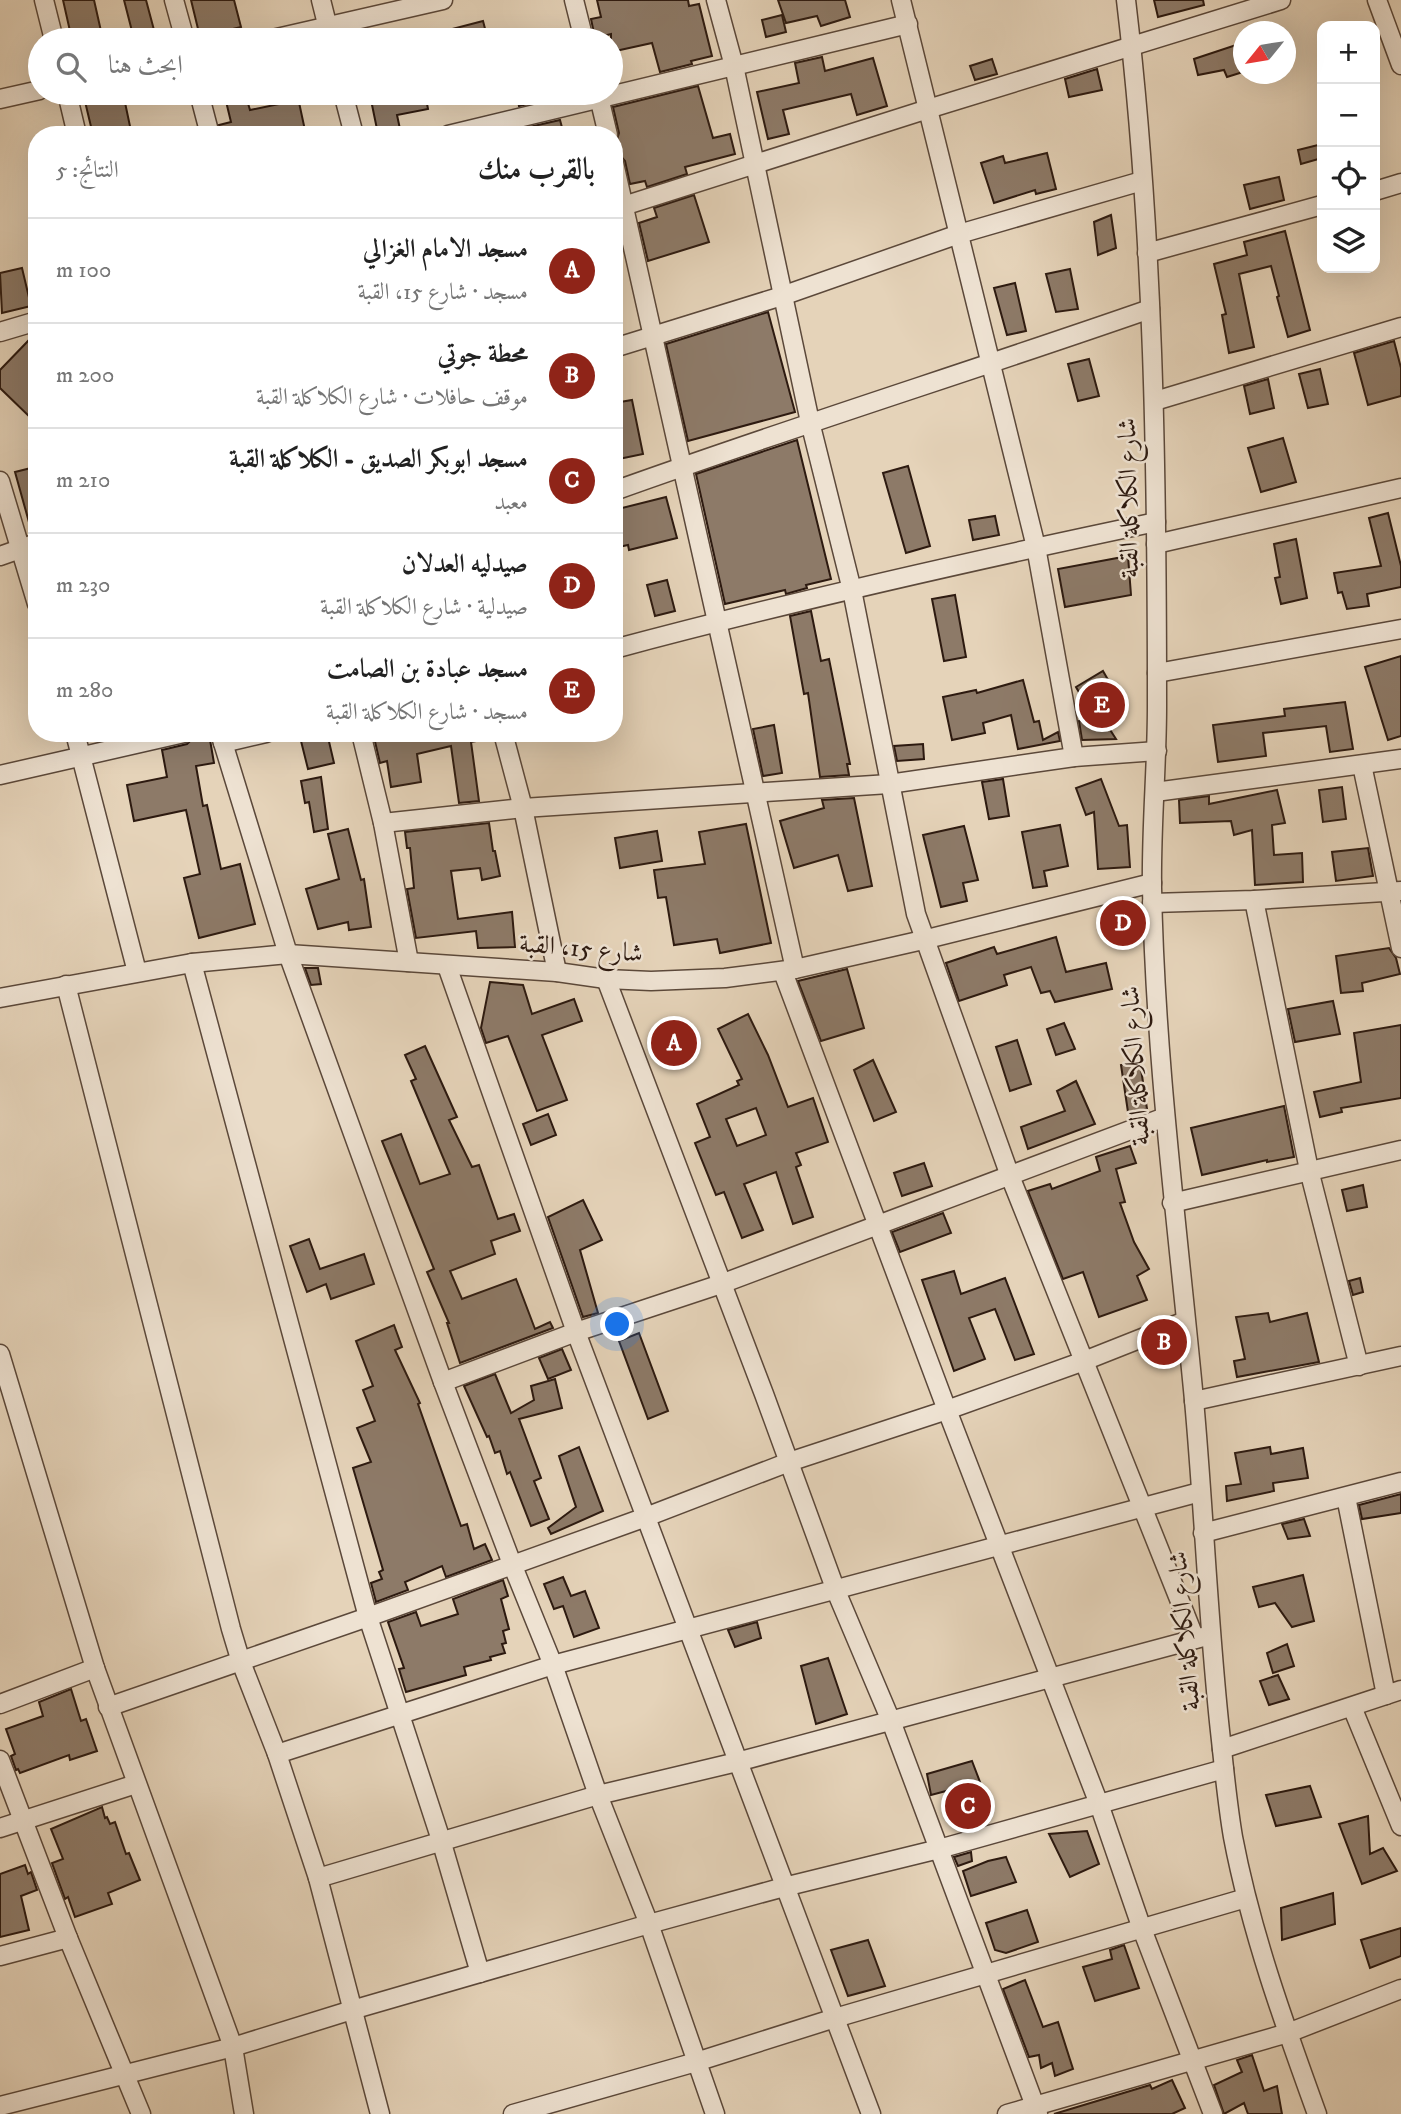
<!DOCTYPE html>
<html lang="ar">
<meta charset="utf-8">
<style>
body{margin:0;font-family:"IM FELL DW Pica",Amiri,serif;background:#f2f2f2;color:#222;direction:rtl}
.controls{position:absolute;right:21px;top:21px;display:grid;overflow:hidden;border-radius:14px;box-shadow:0 7px 28px #0002}
.controls button{width:63px;height:63px;display:grid;place-items:center;padding:0;border:0;border-bottom:2px solid #e0e0e0;background:#fff;color:#222;font:35px sans-serif}
.compass{position:absolute;left:1233px;top:21px;width:63px;height:63px;border-radius:50%;background:#fff;box-shadow:0 7px 28px #0002;rotate:240deg}
.you{position:absolute;left:618px;top:1325px;width:24px;height:24px;margin:-18px;border:5px solid #fff;border-radius:50%;background:#1a73e8;box-shadow:0 0 0 10px #1a73e833}
.badge{display:grid;place-items:center;width:46px;height:46px;border-radius:50%;background:#8f2418;color:#fff;font-size:23px;font-weight:700}
.pin{position:absolute;translate:-50% -50%;border:4px solid #fff;box-shadow:0 2px 7px #0006}
.list{margin:0;padding:0;list-style:none}
h2{display:flex;justify-content:space-between;align-items:center;height:91px;margin:0;padding:0 28px;font-size:30px}
h2 small{font-size:23px;font-weight:400;color:#767676}
.list li{display:grid;grid-template-columns:46px 1fr auto;gap:21px;align-items:center;box-sizing:border-box;height:105px;padding:0 28px;border-top:2px solid #e0e0e0}
.list b{display:block;font-size:26px;white-space:nowrap}
.list p{margin:0;font-size:23px;white-space:nowrap;color:#767676}
.list em{font-size:23px;font-style:normal;color:#767676}
.icon{flex:none;width:38px;height:38px;fill:none;stroke:currentColor;stroke-width:2;stroke-linecap:round;stroke-linejoin:round}
.map{position:relative;flex:none;width:1401px;height:2114px;overflow:hidden;direction:ltr}
.search{position:absolute;background:#fff;box-shadow:0 7px 28px #0002;left:28px;top:28px;width:595px;height:77px;display:flex;align-items:center;gap:18px;box-sizing:border-box;padding:0 24px;border-radius:38px;color:#767676;font-size:26px}
.panel{position:absolute;background:#fff;box-shadow:0 7px 28px #0002;left:28px;top:126px;width:595px;height:616px;border-radius:28px;direction:rtl}
.map>svg:first-child{display:block}
.building{fill:#8d7a68;stroke:#2d1a10;stroke-width:2;fill-rule:evenodd}
.lines{fill:none;stroke-linecap:round;stroke-linejoin:round}
.street-casing{stroke:#5b483a;stroke-width:21}
.street{stroke:#eee2d2;stroke-width:18}
.labels{text-anchor:middle;dominant-baseline:central;stroke-width:5;stroke-linejoin:round;paint-order:stroke}
.street-label{font-size:26px;fill:#2d1a10;stroke:#eee2d2}
</style>
<div class="map">
<svg width="1401" height="2114" viewBox="0 0 1401 2114">
<rect width="100%" height="100%" fill="#e5d3b9"/>
<filter id="stains"><feTurbulence type="fractalNoise" baseFrequency=".00286" numOctaves="4"/><feColorMatrix values="0 0 0 0 .2 0 0 0 0 .09 0 0 0 0 .02 0 0 0 .5 -.17"/></filter>
<radialGradient id="worn" r=".72"><stop offset=".6" stop-color="#630" stop-opacity="0"/><stop offset="1" stop-color="#630" stop-opacity=".3"/></radialGradient>
<!-- building -->
<g class="building">
<polygon points="63,0 94,0 103,40 72,40"/>
<polygon points="124,0 146,0 154,30 133,35"/>
<polygon points="191,0 234,0 241,27 200,37"/>
<polygon points="597,0 688,0 689,6 699,4 712,56 691,61 692,64 660,72 652,43 611,52 611,34 595,38 591,19 601,17"/>
<polygon points="778,0 845,0 850,17 821,26 817,16 786,23"/>
<polygon points="1154,0 1203,0 1204,5 1158,17"/>
<polygon points="782,15 786,32 766,37 762,20"/>
<polygon points="483,21 488,40 429,40 429,35"/>
<polygon points="1239,44 1243,59 1243,72 1227,77 1224,70 1198,75 1194,59"/>
<polygon points="822,57 825,71 873,58 887,106 857,115 851,94 783,110 789,134 768,139 757,92 799,83 795,63"/>
<polygon points="992,59 997,74 975,80 970,66"/>
<polygon points="1097,69 1102,90 1069,97 1065,79"/>
<polygon points="698,86 713,138 730,134 735,154 685,167 687,174 647,187 645,181 630,184 625,161 618,153 616,143 619,133 613,107"/>
<polygon points="83,93 123,93 131,131 114,135 93,135"/>
<polygon points="224,93 245,93 250,110 284,103 282,93 297,93 306,135 221,135 219,125 231,122"/>
<polygon points="405,93 425,93 428,109 397,115 400,129 378,134 371,100"/>
<polygon points="516,93 553,93 554,98 519,106"/>
<polygon points="560,120 564,135 527,135 525,128"/>
<polygon points="1322,144 1322,158 1301,164 1298,150"/>
<polygon points="1047,153 1056,189 1036,194 1035,190 994,203 981,163 1003,156 1005,163"/>
<polygon points="1279,177 1284,200 1250,209 1244,185"/>
<polygon points="694,195 709,242 648,261 639,223 657,217 654,208"/>
<polygon points="1111,215 1116,248 1098,255 1094,222"/>
<polygon points="1285,231 1310,330 1288,337 1277,297 1279,296 1271,266 1239,274 1254,347 1229,353 1222,315 1226,314 1214,264 1247,255 1244,242"/>
<polygon points="22,268 31,306 2,313 0,273"/>
<polygon points="1070,269 1078,309 1056,312 1046,274"/>
<polygon points="1015,283 1026,331 1007,335 994,288"/>
<polygon points="768,312 795,412 688,441 666,344"/>
<polygon points="29,340 37,347 37,424 0,388 0,370"/>
<polygon points="1394,341 1401,368 1401,396 1368,405 1354,353"/>
<polygon points="1089,359 1099,396 1078,401 1068,364"/>
<polygon points="1320,369 1328,404 1308,408 1299,374"/>
<polygon points="1268,379 1274,408 1250,414 1244,386"/>
<polygon points="632,400 643,454 614,460 614,403"/>
<polygon points="1283,438 1296,482 1261,492 1248,448"/>
<polygon points="797,440 831,579 806,585 807,588 786,594 785,590 725,604 696,474"/>
<polygon points="908,466 930,546 906,553 883,473"/>
<polygon points="35,467 37,475 37,532 32,533 15,472"/>
<polygon points="666,497 677,538 629,550 628,545 614,548 614,510"/>
<polygon points="1388,513 1401,566 1401,587 1367,594 1369,606 1347,609 1342,592 1338,593 1334,573 1381,566 1369,518"/>
<polygon points="995,516 999,535 973,540 969,520"/>
<polygon points="1296,539 1307,598 1281,604 1275,578 1280,577 1274,544"/>
<polygon points="1128,556 1131,595 1065,607 1058,569"/>
<polygon points="667,580 675,611 655,616 647,585"/>
<polygon points="955,595 966,657 944,661 932,599"/>
<polygon points="811,611 821,661 829,659 850,764 847,764 849,775 820,777 808,693 804,694 790,616"/>
<polygon points="1401,656 1401,736 1388,740 1365,667"/>
<polygon points="1103,671 1119,699 1091,713 1076,687"/>
<polygon points="1023,680 1034,722 1039,721 1043,740 1058,732 1060,741 1018,749 1011,715 983,723 985,733 952,740 943,697 976,690 977,693"/>
<polygon points="1345,702 1353,749 1330,752 1326,726 1263,733 1266,756 1218,762 1213,725 1285,716 1284,709"/>
<polygon points="1098,711 1116,739 1082,740 1079,721"/>
<polygon points="774,725 782,773 763,776 753,729"/>
<polygon points="299,733 327,733 334,763 308,769"/>
<polygon points="373,733 481,733 482,740 471,742 479,801 459,803 451,746 417,754 421,782 391,787 387,761 380,763"/>
<polygon points="209,734 214,763 196,766 203,806 207,805 221,869 240,864 255,924 199,938 184,878 200,874 186,810 134,821 127,785 167,777 162,750 187,744 194,737"/>
<polygon points="923,744 924,759 897,761 894,746"/>
<polygon points="321,777 328,829 314,832 309,802 305,803 301,781"/>
<polygon points="1003,779 1009,816 989,819 982,782"/>
<polygon points="1101,779 1119,826 1127,825 1130,867 1098,869 1094,812 1086,815 1076,788"/>
<polygon points="1342,787 1346,819 1323,822 1319,790"/>
<polygon points="1277,790 1285,823 1272,825 1274,855 1302,853 1303,882 1255,885 1252,830 1234,835 1231,821 1180,823 1179,800 1209,796 1209,804"/>
<polygon points="854,798 872,886 848,891 838,855 794,868 780,821 824,808 822,800"/>
<polygon points="489,823 493,851 495,851 500,876 482,880 480,868 451,871 458,919 512,912 515,947 478,948 476,931 416,938 407,889 414,888 410,848 407,848 405,832"/>
<polygon points="746,824 771,943 720,953 717,939 674,945 666,897 658,898 654,870 705,864 699,832"/>
<polygon points="1060,825 1068,866 1044,871 1047,886 1033,888 1022,832"/>
<polygon points="964,826 978,880 963,883 967,901 941,907 923,835"/>
<polygon points="348,829 361,880 364,879 371,927 349,930 348,922 318,929 306,889 339,879 328,834"/>
<polygon points="657,831 662,861 620,868 615,838"/>
<polygon points="1368,848 1373,876 1336,881 1332,852"/>
<polygon points="1056,937 1066,972 1106,963 1112,989 1055,1002 1050,991 1041,993 1031,967 1004,975 1007,985 959,1001 946,963 994,947 997,954"/>
<polygon points="1389,948 1396,958 1400,974 1362,983 1363,991 1341,993 1336,956"/>
<polygon points="305,968 318,968 321,984 311,985"/>
<polygon points="847,969 864,1028 821,1041 798,981"/>
<polygon points="490,982 523,985 532,1014 574,999 582,1021 542,1035 567,1100 537,1111 508,1036 486,1043 481,1028"/>
<polygon points="1333,1001 1340,1034 1295,1042 1288,1009"/>
<path d="M748 1014 768 1055 788 1107 813 1098 828 1142 796 1153 801 1165 796 1167 813 1217 793 1224 776 1172 744 1184 763 1230 742 1238 724 1192 716 1195 695 1143 710 1137 697 1104 739 1085 737 1081 742 1079 718 1029ZM756 1108 766 1135 737 1146 726 1119Z"/>
<polygon points="1064,1023 1075,1049 1056,1055 1047,1029"/>
<polygon points="1401,1025 1401,1098 1341,1108 1342,1112 1320,1117 1314,1092 1361,1082 1354,1033"/>
<polygon points="1017,1040 1031,1084 1010,1091 996,1047"/>
<polygon points="425,1046 457,1117 449,1120 472,1167 479,1165 498,1219 514,1214 520,1231 491,1241 495,1254 450,1271 462,1299 516,1279 535,1329 550,1322 553,1328 460,1363 447,1323 449,1323 427,1272 434,1269 382,1141 401,1134 420,1184 450,1174 411,1081 416,1079 405,1055"/>
<polygon points="873,1060 896,1112 874,1121 854,1070"/>
<polygon points="1140,1062 1147,1109 1128,1112 1121,1065"/>
<polygon points="1076,1081 1095,1124 1028,1149 1021,1127 1065,1111 1057,1091"/>
<polygon points="1284,1106 1294,1157 1267,1162 1267,1160 1202,1175 1191,1128"/>
<polygon points="548,1114 556,1135 531,1145 523,1124"/>
<polygon points="1130,1146 1136,1163 1116,1169 1125,1202 1120,1203 1134,1242 1149,1269 1137,1276 1147,1300 1099,1317 1083,1272 1063,1279 1028,1191 1050,1184 1052,1189 1100,1171 1096,1157"/>
<polygon points="924,1163 932,1186 902,1196 894,1173"/>
<polygon points="1363,1185 1367,1207 1347,1211 1342,1190"/>
<polygon points="583,1200 602,1240 580,1250 598,1313 583,1317 548,1217"/>
<polygon points="943,1213 951,1233 900,1252 892,1232"/>
<polygon points="309,1239 320,1269 364,1254 374,1284 331,1299 326,1284 307,1292 290,1246"/>
<polygon points="954,1271 961,1294 1005,1278 1034,1354 1015,1360 995,1309 969,1318 985,1359 954,1371 922,1280"/>
<polygon points="1360,1278 1363,1292 1353,1295 1349,1281"/>
<polygon points="1268,1313 1270,1322 1307,1313 1319,1362 1237,1377 1234,1361 1245,1359 1236,1317"/>
<polygon points="394,1325 402,1347 395,1350 420,1403 418,1404 461,1526 467,1524 474,1549 485,1544 492,1560 446,1577 442,1566 405,1582 408,1590 376,1602 371,1583 382,1579 379,1572 383,1570 353,1468 371,1462 357,1428 375,1421 363,1390 373,1386 356,1341"/>
<polygon points="639,1333 668,1411 648,1419 619,1341"/>
<polygon points="562,1349 571,1370 548,1379 539,1358"/>
<polygon points="495,1374 511,1413 534,1400 531,1386 555,1379 562,1408 519,1419 541,1478 534,1481 549,1519 531,1526 510,1472 507,1474 500,1451 495,1453 489,1436 487,1437 464,1386"/>
<polygon points="579,1447 603,1511 551,1534 548,1528 576,1507 559,1456"/>
<polygon points="1270,1447 1271,1454 1303,1448 1308,1478 1273,1483 1274,1491 1227,1501 1226,1486 1241,1484 1235,1453"/>
<polygon points="1401,1494 1401,1513 1362,1519 1359,1505"/>
<polygon points="1304,1519 1310,1536 1288,1539 1282,1524"/>
<polygon points="1303,1575 1314,1621 1292,1627 1275,1603 1259,1607 1253,1587"/>
<polygon points="563,1577 571,1596 585,1591 599,1628 574,1637 563,1606 554,1609 544,1584"/>
<polygon points="503,1580 508,1596 501,1599 509,1629 503,1631 506,1643 502,1644 505,1653 490,1657 491,1660 464,1667 466,1675 406,1692 399,1669 404,1668 388,1622 416,1612 421,1626 458,1614 453,1599"/>
<polygon points="757,1622 761,1638 735,1647 728,1630"/>
<polygon points="1287,1644 1294,1666 1273,1673 1267,1653"/>
<polygon points="828,1658 847,1714 816,1724 801,1666"/>
<polygon points="1278,1675 1289,1699 1269,1705 1260,1681"/>
<polygon points="71,1689 81,1721 86,1719 97,1751 70,1760 69,1755 20,1773 18,1769 16,1770 11,1756 15,1754 6,1729 43,1716 39,1702"/>
<polygon points="972,1761 980,1782 931,1795 927,1774"/>
<polygon points="1310,1786 1321,1817 1276,1826 1266,1795"/>
<polygon points="102,1807 105,1818 107,1817 110,1824 115,1822 126,1854 129,1853 140,1880 108,1893 112,1904 75,1917 68,1897 65,1899 52,1863 63,1859 51,1829"/>
<polygon points="1368,1816 1370,1854 1383,1848 1397,1871 1362,1884 1339,1824"/>
<polygon points="1087,1831 1099,1864 1070,1877 1049,1834"/>
<polygon points="971,1852 972,1861 958,1866 954,1857"/>
<polygon points="1006,1857 1016,1882 971,1896 963,1871 988,1861"/>
<polygon points="25,1865 28,1874 31,1872 37,1890 21,1896 29,1930 0,1937 0,1874"/>
<polygon points="1333,1893 1335,1924 1282,1940 1281,1908"/>
<polygon points="1027,1910 1038,1942 1006,1953 995,1950 986,1923"/>
<polygon points="1401,1928 1401,1956 1370,1968 1361,1940"/>
<polygon points="868,1940 885,1986 848,1996 831,1950"/>
<polygon points="1124,1945 1139,1988 1095,2001 1083,1967 1112,1959 1110,1950"/>
<polygon points="1025,1980 1043,2027 1058,2022 1073,2069 1055,2076 1052,2063 1041,2068 1039,2055 1029,2057 1003,1989"/>
<polygon points="1252,2055 1264,2091 1277,2086 1282,2114 1248,2114 1244,2103 1224,2114 1214,2085 1242,2072 1237,2060"/>
<polygon points="1172,2080 1185,2108 1172,2114 1054,2114 1150,2085 1152,2089"/>
</g>
<g class="lines">
<!-- street casing -->
<g class="street-casing">
<g id="street">
<polyline points="44,0 54,40"/>
<polyline points="174,0 185,40"/>
<polyline points="321,0 331,40"/>
<polyline points="574,0 584,40"/>
<polyline points="716,0 734,66 810,422 852,590 916,914 1010,1176 1195,1639"/>
<polyline points="901,0 1036,547 1074,757"/>
<path d="M1126 0C1154 234 1157 470 1157 706 1157 767 1151 827 1152 888 1155 1059 1178 1230 1194 1400 1204 1510 1208 1621 1220 1731 1224 1767 1227 1802 1233 1837 1251 1932 1284 2023 1317 2114"/>
<polyline points="1377,0 1401,65"/>
<polyline points="268,40 443,0"/>
<polyline points="67,93 77,135"/>
<polyline points="199,93 210,135"/>
<polyline points="343,93 354,135"/>
<polyline points="598,93 608,135"/>
<polyline points="0,99 40,90"/>
<polyline points="448,135 908,24"/>
<polyline points="614,163 795,969"/>
<polyline points="1375,191 1401,183"/>
<polyline points="614,209 928,109 1281,0"/>
<polyline points="1147,253 1322,205"/>
<polyline points="0,332 37,321"/>
<polyline points="614,348 782,296 959,234 1142,181"/>
<polyline points="1155,401 1401,327"/>
<polyline points="0,481 37,604"/>
<path d="M614 491C792 427 972 371 1150 309"/>
<polyline points="1156,544 1401,488"/>
<polyline points="0,556 37,543"/>
<path d="M614 649C793 601 975 560 1156 522"/>
<polyline points="1157,673 1401,629"/>
<polyline points="75,733 137,972"/>
<polyline points="220,733 288,954 443,1382 512,1564 553,1665 598,1795 649,1924 715,2114"/>
<polyline points="361,733 383,823 409,962"/>
<polyline points="503,733 523,808 557,972"/>
<polyline points="223,743 266,733"/>
<polyline points="1362,765 1401,948"/>
<polyline points="0,775 184,733"/>
<polyline points="1155,792 1401,759"/>
<polyline points="383,823 523,808 889,784 1074,757 1157,751"/>
<polyline points="1254,900 1309,1170 1359,1366"/>
<polyline points="1152,903 1254,900 1401,891"/>
<polyline points="192,963 368,1617 441,1840 480,1973"/>
<polyline points="447,966 576,1332 871,2114"/>
<polyline points="783,972 947,1410 1099,1804 1142,1929 1213,2114"/>
<polyline points="606,979 764,1394 836,1591 891,1721 1038,2114"/>
<polyline points="66,985 231,1629 241,1662 277,1754 318,1878 380,2114"/>
<polyline points="0,998 192,963 288,954 557,972 606,979 651,981 725,978 795,969 923,940 1152,883"/>
<polyline points="1172,1203 1401,1150"/>
<polyline points="0,1354 95,1668 233,2047 244,2114"/>
<polyline points="443,1382 576,1332 721,1284 1165,1117"/>
<polyline points="1194,1401 1401,1356"/>
<polyline points="1346,1497 1386,1695"/>
<polyline points="1203,1533 1401,1482"/>
<polyline points="0,1704 95,1668"/>
<polyline points="108,1707 368,1617 646,1517 789,1462 947,1410 1084,1361 1185,1321"/>
<polyline points="1352,1707 1401,1826"/>
<polyline points="1222,1749 1401,1690"/>
<polyline points="277,1754 553,1665 1200,1492"/>
<polyline points="0,1760 68,1938 141,2114"/>
<polyline points="0,1828 136,1784"/>
<polyline points="318,1878 598,1795 737,1762 1203,1637"/>
<polyline points="0,1956 68,1938"/>
<polyline points="0,2106 233,2047 352,2010 649,1924 784,1887 939,1849 1224,1769"/>
<polyline points="513,2114 696,2062 835,2018 1246,1898"/>
<polyline points="1007,2114 1288,2033 1401,1989"/>
</g>
</g>
<!-- street -->
<use href="#street" class="street"/>
</g>
<g class="labels">
<!-- street labels -->
<g class="street-label">
<text transform="translate(1129 498) rotate(-91)">شارع الكلاكلة القبة</text>
<text transform="translate(581 949) rotate(5)">شارع 15، القبة</text>
<text transform="translate(1136 1066) rotate(-94)">شارع الكلاكلة القبة</text>
<text transform="translate(1185 1631) rotate(-95)">شارع الكلاكلة القبة</text>
</g>
</g>
<rect width="100%" height="100%" filter="url(#stains)"/>
<rect width="100%" height="100%" fill="url(#worn)"/>
</svg>
<div class="controls">
<button>+</button>
<button>−</button>
<button><svg class="icon" aria-label="locate" viewBox="0 0 24 24"><circle cx="12" cy="12" r="6"/><path d="M12 2v4M12 18v4M2 12h4M18 12h4"/></svg></button>
<button><svg class="icon" aria-label="layers" viewBox="0 0 24 24"><path d="M12 4l9 5-9 5-9-5zM3 14l9 5 9-5"/></svg></button>
</div>
<svg class="compass" viewBox="-18 -18 36 36"><path d="M0-13l5 13h-10z" fill="#e53935"/><path d="M0 13l5-13h-10z" fill="#767676"/></svg>
<div class="you"></div>
<div class="pin badge" style="left:674px;top:1043px">A</div>
<div class="pin badge" style="left:1164px;top:1342px">B</div>
<div class="pin badge" style="left:968px;top:1806px">C</div>
<div class="pin badge" style="left:1123px;top:923px">D</div>
<div class="pin badge" style="left:1102px;top:705px">E</div>
<div class="search"><svg class="icon" aria-label="search" viewBox="0 0 24 24"><circle cx="10" cy="10" r="6"/><path d="M15 15l6 6"/></svg>ابحث هنا</div>
<section class="panel">
<h2>بالقرب منك<small>النتائج: 5</small></h2>
<ul class="list">
<li><span class="badge">A</span><div><b>مسجد الامام الغزالي</b><p>مسجد · شارع 15، القبة</p></div><em>100 m</em></li>
<li><span class="badge">B</span><div><b>محطة جوتي</b><p>موقف حافلات · شارع الكلاكلة القبة</p></div><em>200 m</em></li>
<li><span class="badge">C</span><div><b>مسجد ابوبكر الصديق - الكلاكلة القبة</b><p>معبد</p></div><em>210 m</em></li>
<li><span class="badge">D</span><div><b>صيدليه العدلان</b><p>صيدلية · شارع الكلاكلة القبة</p></div><em>230 m</em></li>
<li><span class="badge">E</span><div><b>مسجد عبادة بن الصامت</b><p>مسجد · شارع الكلاكلة القبة</p></div><em>280 m</em></li>
</ul>
</section>
</div>
